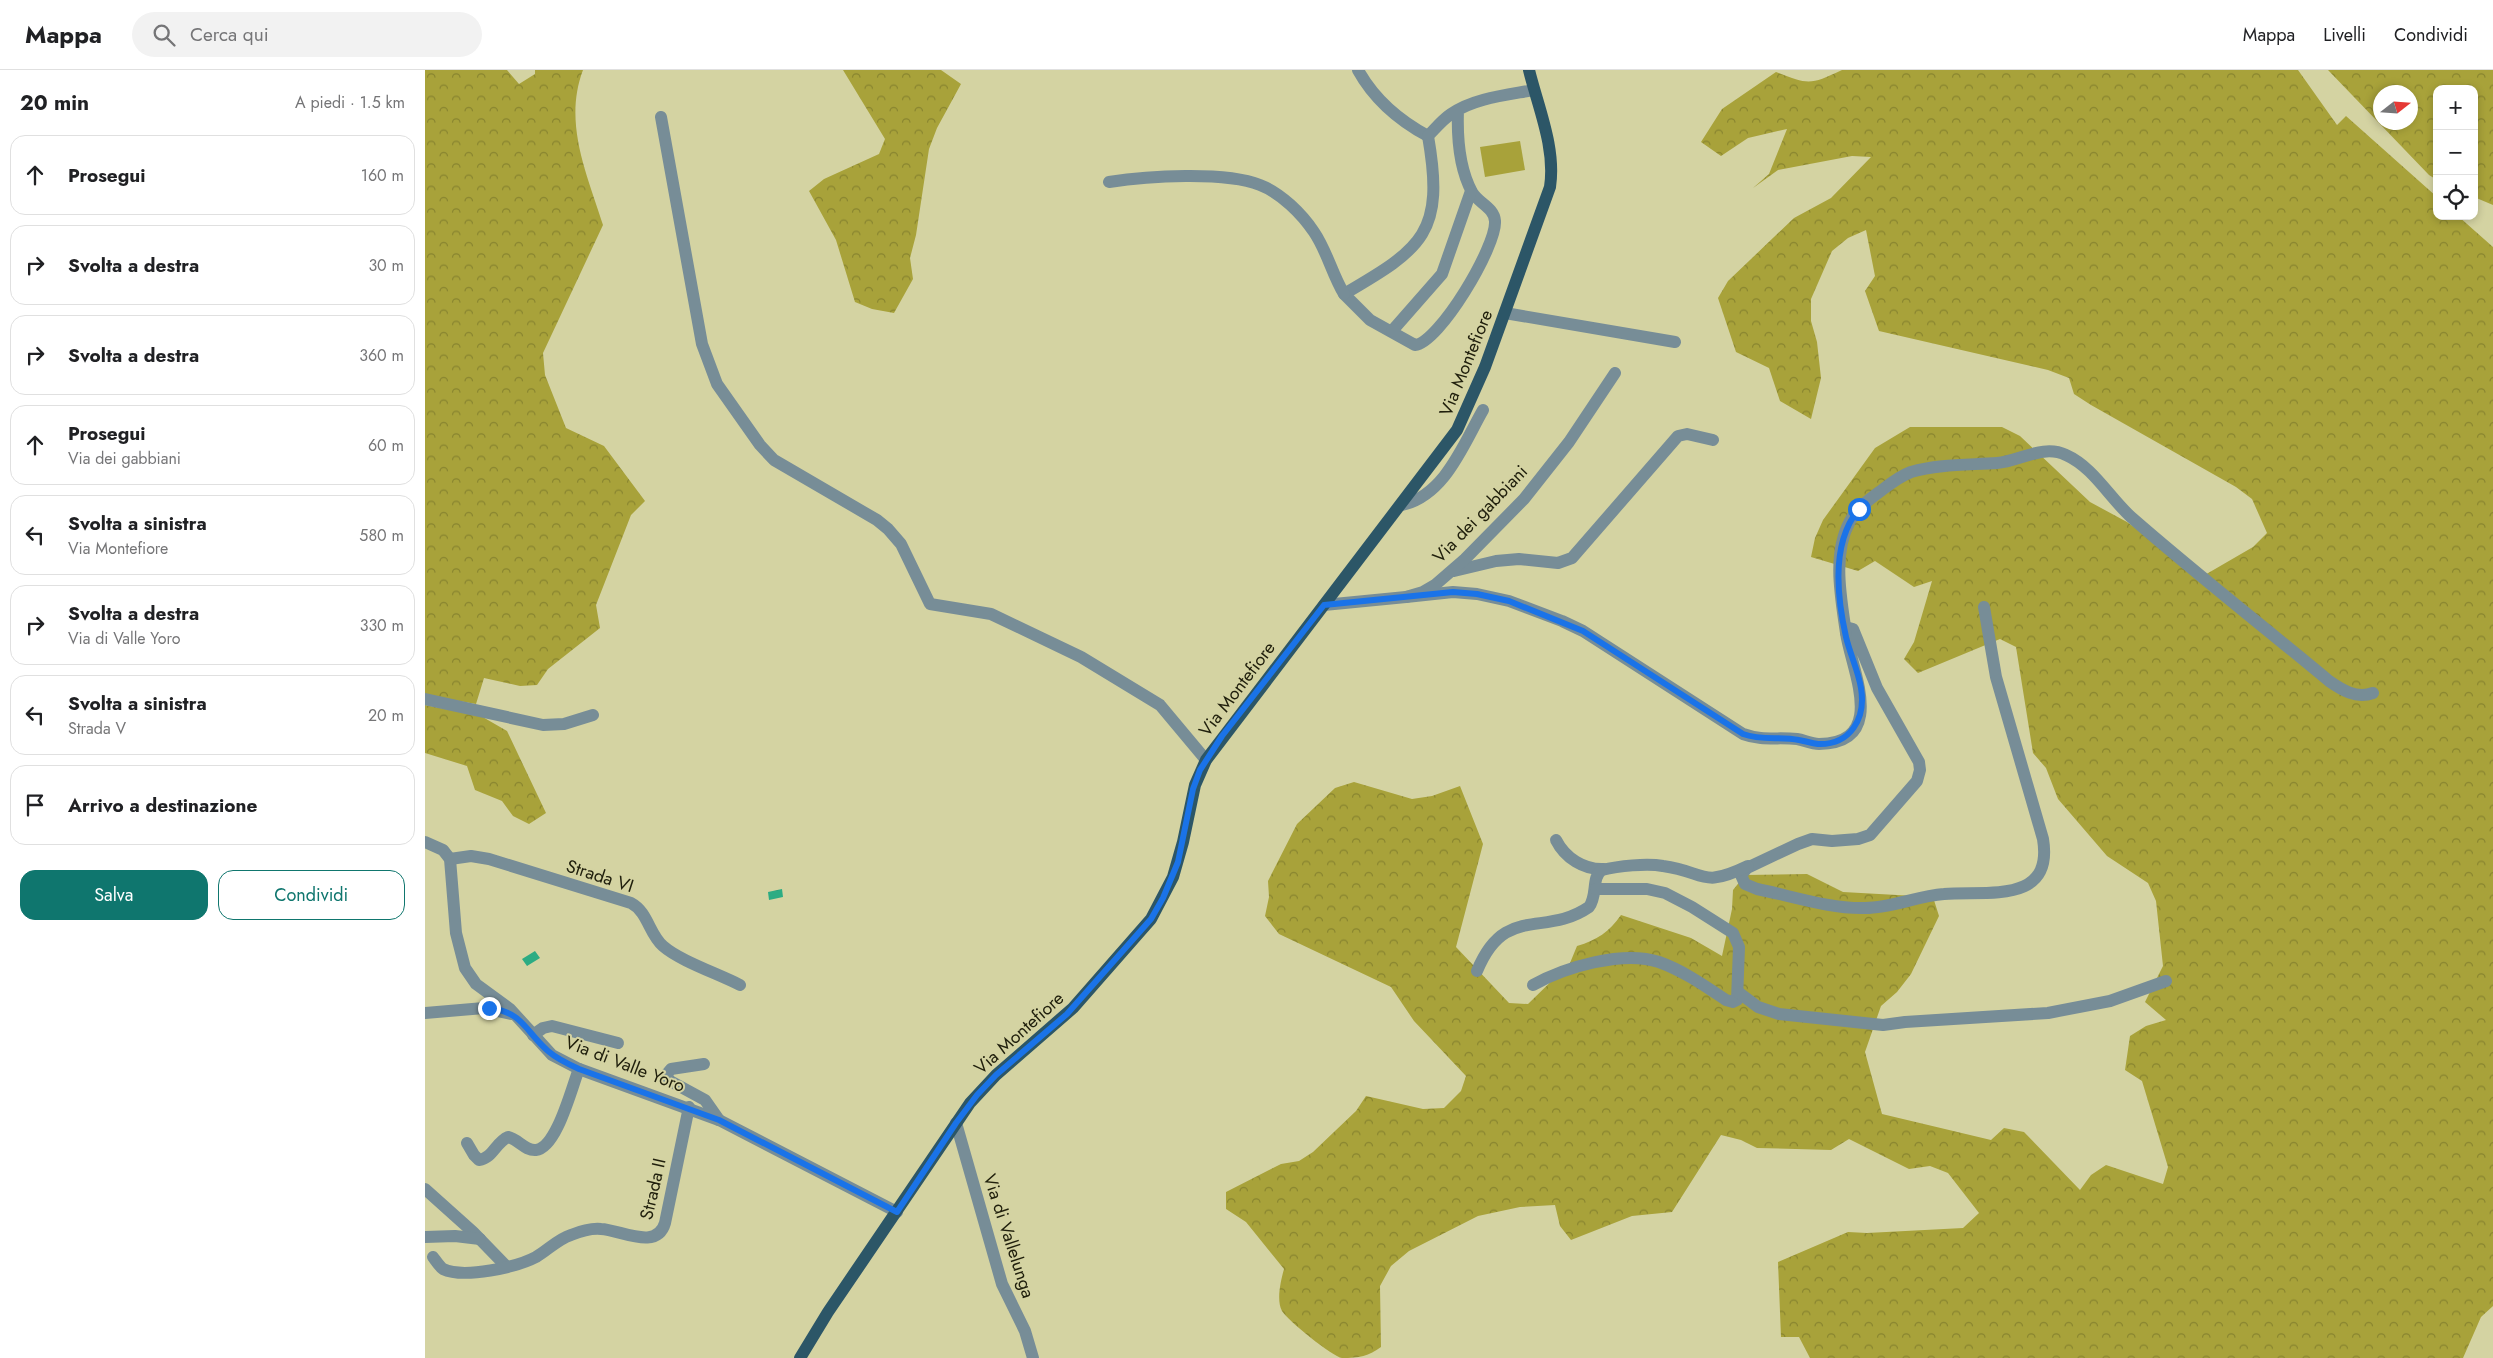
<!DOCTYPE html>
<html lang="it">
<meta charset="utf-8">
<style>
body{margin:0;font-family:Jost,sans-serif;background:#f2f2f2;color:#202124}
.controls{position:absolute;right:15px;top:15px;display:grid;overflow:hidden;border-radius:10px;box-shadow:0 2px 8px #0003}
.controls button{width:45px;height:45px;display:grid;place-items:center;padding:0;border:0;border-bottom:1px solid #e0e0e0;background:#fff;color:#202124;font:25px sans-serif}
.compass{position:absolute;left:1948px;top:15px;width:45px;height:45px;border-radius:50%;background:#fff;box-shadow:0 2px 8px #0003;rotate:73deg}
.stop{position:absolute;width:15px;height:15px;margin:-11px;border:4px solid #1a73e8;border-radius:50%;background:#fff}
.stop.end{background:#1a73e8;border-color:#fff;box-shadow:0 1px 5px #0008}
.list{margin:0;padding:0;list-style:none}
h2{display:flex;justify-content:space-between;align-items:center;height:65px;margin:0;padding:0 20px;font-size:21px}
h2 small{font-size:16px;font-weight:400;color:#757577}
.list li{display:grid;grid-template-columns:32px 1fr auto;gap:15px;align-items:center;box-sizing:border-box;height:80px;margin:0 10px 10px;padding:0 10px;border:1px solid #e0e0e0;border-radius:15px}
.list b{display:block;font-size:19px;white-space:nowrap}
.list p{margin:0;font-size:16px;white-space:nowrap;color:#757577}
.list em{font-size:16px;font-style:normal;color:#757577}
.actions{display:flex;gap:10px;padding:15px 20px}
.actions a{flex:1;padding:11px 0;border:1px solid #0f766e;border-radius:15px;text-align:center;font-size:18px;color:#0f766e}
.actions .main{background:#0f766e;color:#fff}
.icon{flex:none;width:28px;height:28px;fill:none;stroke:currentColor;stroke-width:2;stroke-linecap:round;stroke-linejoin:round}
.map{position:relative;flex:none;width:2068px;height:1288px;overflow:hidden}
header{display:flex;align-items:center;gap:30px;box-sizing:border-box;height:70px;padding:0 25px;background:#fff;border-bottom:1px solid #e0e0e0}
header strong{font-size:24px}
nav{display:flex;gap:28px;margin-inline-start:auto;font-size:18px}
.search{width:350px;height:45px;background:#f2f2f2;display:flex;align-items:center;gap:12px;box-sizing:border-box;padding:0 18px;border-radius:28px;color:#757577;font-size:19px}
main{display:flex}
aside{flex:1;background:#fff}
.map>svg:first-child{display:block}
.green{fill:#a8a23a}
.forest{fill:url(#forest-crowns);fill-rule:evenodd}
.water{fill:url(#water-ripples)}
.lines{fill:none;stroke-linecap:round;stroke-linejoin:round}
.minor{stroke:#778d97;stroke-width:12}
.major{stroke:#2c5667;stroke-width:12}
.route{stroke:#1a73e8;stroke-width:6}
.labels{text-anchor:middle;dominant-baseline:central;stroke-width:4;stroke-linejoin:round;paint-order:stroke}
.street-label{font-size:18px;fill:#21200d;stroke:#d4d3a2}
</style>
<header>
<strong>Mappa</strong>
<div class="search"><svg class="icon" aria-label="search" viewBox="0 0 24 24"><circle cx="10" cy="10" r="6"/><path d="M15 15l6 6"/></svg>Cerca qui</div>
<nav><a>Mappa</a><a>Livelli</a><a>Condividi</a></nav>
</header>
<main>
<aside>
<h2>20 min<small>A piedi · 1.5 km</small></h2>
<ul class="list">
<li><svg class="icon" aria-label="ahead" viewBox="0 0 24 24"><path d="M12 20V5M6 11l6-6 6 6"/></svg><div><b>Prosegui</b></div><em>160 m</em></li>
<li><svg class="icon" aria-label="right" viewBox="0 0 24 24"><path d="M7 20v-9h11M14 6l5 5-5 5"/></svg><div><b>Svolta a destra</b></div><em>30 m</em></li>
<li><svg class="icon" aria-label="right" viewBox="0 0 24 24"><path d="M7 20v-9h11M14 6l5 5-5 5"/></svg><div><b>Svolta a destra</b></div><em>360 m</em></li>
<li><svg class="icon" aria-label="ahead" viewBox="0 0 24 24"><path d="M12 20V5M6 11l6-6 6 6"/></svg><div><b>Prosegui</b><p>Via dei gabbiani</p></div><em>60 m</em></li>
<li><svg class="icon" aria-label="left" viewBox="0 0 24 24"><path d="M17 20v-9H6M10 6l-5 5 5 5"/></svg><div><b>Svolta a sinistra</b><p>Via Montefiore</p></div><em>580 m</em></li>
<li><svg class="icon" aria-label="right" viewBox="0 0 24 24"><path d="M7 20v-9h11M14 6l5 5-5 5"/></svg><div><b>Svolta a destra</b><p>Via di Valle Yoro</p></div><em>330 m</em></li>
<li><svg class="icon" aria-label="left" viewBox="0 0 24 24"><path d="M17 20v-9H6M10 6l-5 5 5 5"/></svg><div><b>Svolta a sinistra</b><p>Strada V</p></div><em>20 m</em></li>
<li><svg class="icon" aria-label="arrive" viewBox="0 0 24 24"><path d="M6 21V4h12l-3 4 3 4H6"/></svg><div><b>Arrivo a destinazione</b></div></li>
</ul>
<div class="actions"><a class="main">Salva</a><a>Condividi</a></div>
</aside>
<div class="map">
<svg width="2068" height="1288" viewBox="0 0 2068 1288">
<defs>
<pattern id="forest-crowns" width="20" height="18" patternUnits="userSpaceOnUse" patternTransform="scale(1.25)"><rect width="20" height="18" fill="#a8a23a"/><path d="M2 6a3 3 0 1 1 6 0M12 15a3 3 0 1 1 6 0" fill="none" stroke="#88842f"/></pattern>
<pattern id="water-ripples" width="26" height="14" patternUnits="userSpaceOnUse" patternTransform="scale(1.25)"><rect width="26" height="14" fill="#2cac83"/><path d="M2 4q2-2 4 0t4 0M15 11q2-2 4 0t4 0" fill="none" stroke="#258c6a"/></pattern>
</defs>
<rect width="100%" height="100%" fill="#d4d3a2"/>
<!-- green -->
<polygon class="green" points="1095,71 1100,100 1060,107 1055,77"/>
<!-- forest -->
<g class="forest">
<path d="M0 0H82L94 14 110 4V0H158C138 53 162 104 178 155L118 283 120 305 141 358 179 376 220 431 206 445 171 535 175 558 123 599 112 615 95 616 59 608 51 634 0 625Z"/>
<polygon points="418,0 516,0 536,14 512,58 504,79 491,165 485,188 488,209 469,243 447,239 430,232 411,170 384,121 399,109 454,84 460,69"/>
<path d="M1417 0H1873L1912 55 1921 46 2012 127V146H2033L2068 177V1236L2056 1247 2038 1288H1385L1374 1267H1356L1353 1192 1423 1162 1442 1163 1538 1158 1554 1143 1523 1103 1505 1096 1484 1099 1424 1069 1406 1080 1332 1078 1316 1070 1296 1065 1247 1142 1207 1146 1146 1170 1135 1156 1130 1135 1095 1137 1053 1146 984 1181 966 1196 955 1216 956 1277C944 1286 934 1288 917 1288 908 1287 862 1250 857 1241 851 1230 856 1210 859 1199L821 1152 801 1139V1122L856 1094 874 1091 888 1082 931 1041 941 1026 998 1039 1019 1038 1036 1021 1041 1006 989 951 966 917 854 864 840 846 844 827 843 811 872 754 910 718 929 712 987 729 1007 726 1035 716 1058 774 1031 877 1084 933 1103 934 1145 893 1152 876C1172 870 1184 862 1196 845L1266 868 1297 886 1307 839 1308 820 1320 805 1382 804 1418 822 1508 827 1514 846 1486 904 1472 922 1456 936 1440 982 1457 1044 1566 1070 1579 1058 1599 1062 1655 1120 1666 1105 1681 1095 1738 1114 1743 1097 1717 1011 1700 1000 1705 966 1721 956 1741 950 1720 932 1738 896 1731 831 1723 813 1682 786 1633 729 1621 698 1608 683 1591 577 1575 569 1493 603 1479 589 1489 572 1507 511 1489 517 1450 491 1433 501 1386 487 1390 468 1398 450 1450 378 1485 357H1577L1595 366 1665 432 1702 452 1778 506 1828 477 1842 463 1827 429 1811 417 1666 335 1649 324 1644 308 1623 300 1454 261 1440 221 1450 206 1441 160 1423 168 1407 181 1386 229V251L1392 272 1396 308 1386 349 1355 331 1344 298 1311 282 1293 228 1303 211 1369 148 1406 128 1446 87 1427 86 1353 100 1328 118 1344 104 1362 59 1323 68 1296 86 1276 72 1297 39 1351 2C1384 15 1385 15 1417 0Z"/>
<path d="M1903 0H2068V135L2049 127V19H2012V110L2004 105ZM1986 22V52H1956V22Z"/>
<polygon points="0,635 56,646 82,661 121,743 104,754 88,746 77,731 50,720 42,696 0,683"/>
</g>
<!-- water -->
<g class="water">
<polygon points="357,819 358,827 344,830 343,822"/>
<polygon points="110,881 115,888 102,896 97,889"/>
</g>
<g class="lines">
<!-- minor -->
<g class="minor">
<path d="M933 0C949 29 975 51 1003 66"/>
<path d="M1033 40C1032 67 1034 98 1047 122 1053 133 1069 137 1070 151 1072 176 1014 273 990 275L945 250 919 224C998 178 1020 163 1003 66 1010 59 1017 50 1026 44 1049 28 1082 25 1109 20"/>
<polyline points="236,47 277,274 292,314 335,375 349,390 452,450 463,459 476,474 505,534 566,544 656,587 735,635 781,690"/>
<path d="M684 112C722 106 800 101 835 115 856 123 877 144 889 162 902 181 907 204 919 224"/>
<polyline points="1080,243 1250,272"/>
<polyline points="967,261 1017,204 1046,121"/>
<path d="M977 435C1020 425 1038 375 1058 340"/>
<polyline points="1029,501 1071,491 1094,489 1133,493 1147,488 1253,366 1262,364 1288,370"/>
<path d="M981 527 1028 522 1052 524 1084 531 1137 551 1158 561 1318 664C1337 671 1353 667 1372 669 1379 670 1386 674 1394 674 1464 673 1426 599 1421 563L1424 558 1428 559 1452 618 1494 692 1495 700 1492 711 1445 765 1433 769 1407 771 1387 769 1373 774 1322 798 1316 805 1320 814 1332 819C1367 826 1405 839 1440 838 1467 838 1492 826 1519 824 1559 820 1629 836 1618 769L1571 607 1559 537"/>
<polyline points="899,535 981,527 998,522 1010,515 1040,489 1099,429 1144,372 1190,303"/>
<path d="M1421 563C1416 528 1407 484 1425 451 1432 438 1445 429 1457 420 1466 413 1475 406 1486 402 1513 394 1543 395 1572 393 1595 391 1618 374 1641 385 1668 397 1684 427 1706 447 1770 503 1838 556 1904 611 1917 620 1931 629 1948 623"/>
<polyline points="0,629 118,655 139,654 168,645"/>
<path d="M1131 770C1140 788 1159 800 1179 799"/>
<polyline points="0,772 18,780 25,789 31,863 40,898 51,914 85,939 127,985 154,999 294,1050 472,1142"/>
<path d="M25 789 46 786 64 789 206 833C223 842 224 864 238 876 255 891 294 904 315 915"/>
<path d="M1052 901C1080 833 1119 868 1164 837 1173 825 1166 807 1177 800 1193 796 1222 793 1238 796 1282 802 1275 819 1323 796"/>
<path d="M1108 915C1140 897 1198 880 1234 892 1259 901 1280 916 1301 930L1308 932 1312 930 1314 877 1308 863 1267 837 1240 823 1222 819H1171"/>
<polyline points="1313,922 1333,937 1354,944 1458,955 1480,952 1623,943 1685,931 1741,911"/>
<polyline points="0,943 59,938 86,944"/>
<polyline points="108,965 118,958 127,956 193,973"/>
<polyline points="279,994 246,999 241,1005 245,1011 280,1030 294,1050"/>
<polyline points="531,1053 577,1214 600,1261 608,1288"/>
<path d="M42 1073 49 1085 54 1090C68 1088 71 1072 83 1067 93 1069 100 1081 111 1080 132 1078 147 1016 154 999"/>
<polyline points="0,1119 48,1162 82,1197"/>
<polyline points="0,1167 30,1166 55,1169"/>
<path d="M8 1187C11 1191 14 1196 18 1199 39 1209 92 1197 111 1187 123 1180 133 1169 146 1165 156 1161 166 1158 176 1159 196 1160 232 1181 240 1153L264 1037"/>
</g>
<!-- major -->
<path class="major" d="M375 1288 403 1242 545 1033 571 1005 648 938 726 849 748 807 758 772 770 715 781 690 1032 360 1060 297 1125 117C1131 78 1113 37 1104 0"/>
</g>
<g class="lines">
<!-- route -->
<path class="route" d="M64 938C98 942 100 961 123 981 132 989 143 994 154 999L294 1050 472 1142 531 1053 552 1025 571 1005 642 944 726 849 738 828 753 792 768 719 775 700 797 666 899 535 1028 522 1052 524 1084 531 1158 561 1318 664C1337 671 1355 666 1374 670 1380 671 1386 673 1393 674 1426 675 1441 648 1436 618 1433 600 1425 584 1421 567 1412 527 1406 472 1434 439"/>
</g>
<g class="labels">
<!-- street labels -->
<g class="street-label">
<text transform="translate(1041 293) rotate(-68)">Via Montefiore</text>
<text transform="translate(1055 444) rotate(-46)">Via dei gabbiani</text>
<text transform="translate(812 619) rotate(-53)">Via Montefiore</text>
<text transform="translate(175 806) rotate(18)">Strada VI</text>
<text transform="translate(594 963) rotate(-42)">Via Montefiore</text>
<text transform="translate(200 994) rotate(21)">Via di Valle Yoro</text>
<text transform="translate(228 1119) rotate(-77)">Strada II</text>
<text transform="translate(584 1166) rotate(72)">Via di Vallelunga</text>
</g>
</g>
</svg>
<div class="controls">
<button>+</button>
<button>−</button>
<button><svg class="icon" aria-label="locate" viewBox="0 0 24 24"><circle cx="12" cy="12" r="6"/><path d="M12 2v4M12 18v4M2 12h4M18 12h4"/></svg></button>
</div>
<svg class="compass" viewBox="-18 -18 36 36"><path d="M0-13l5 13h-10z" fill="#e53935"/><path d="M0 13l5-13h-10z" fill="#757577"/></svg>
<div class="stop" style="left:1434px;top:439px"></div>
<div class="stop end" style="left:64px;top:938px"></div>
</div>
</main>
